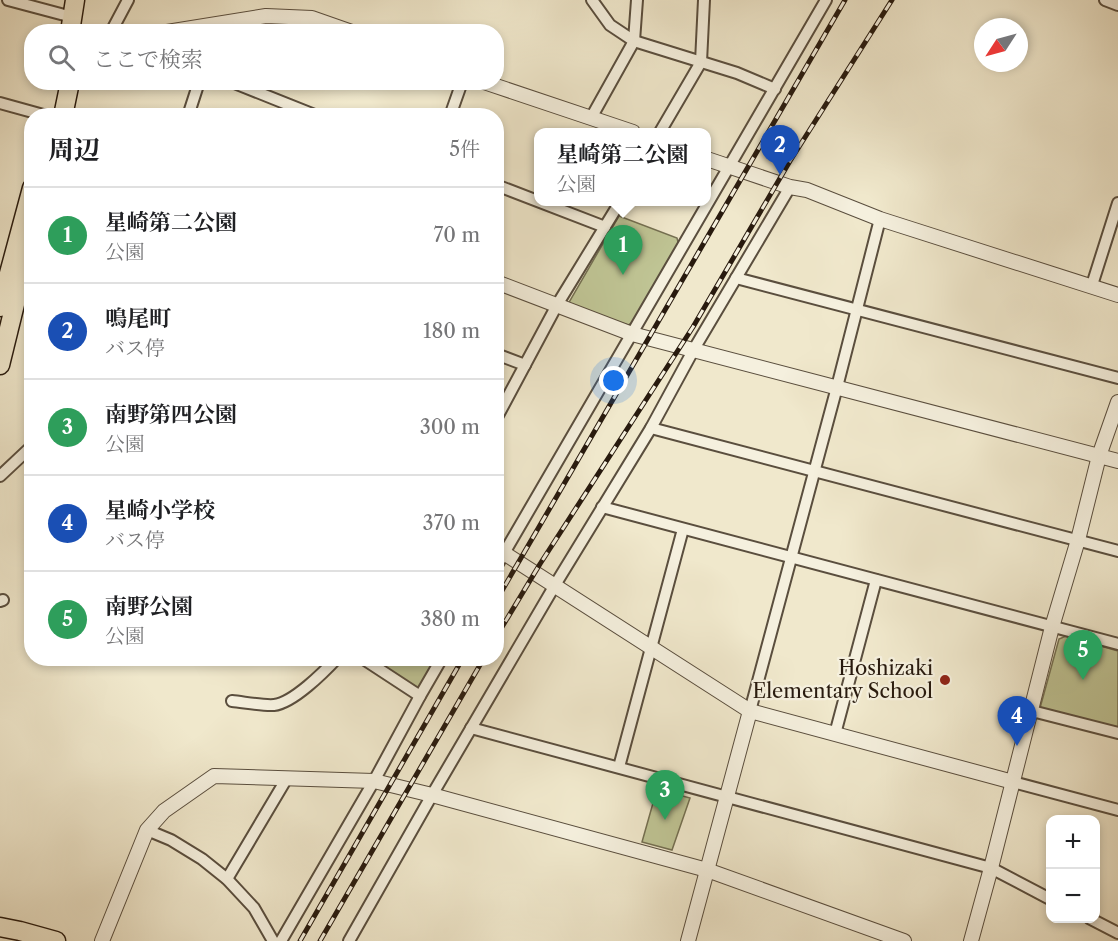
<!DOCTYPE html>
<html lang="ja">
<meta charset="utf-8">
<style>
body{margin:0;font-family:"Libre Caslon Text","Noto Serif JP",serif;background:#f2f2f2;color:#202124}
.controls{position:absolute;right:18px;bottom:18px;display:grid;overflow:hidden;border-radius:12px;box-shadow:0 3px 9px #0003}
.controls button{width:54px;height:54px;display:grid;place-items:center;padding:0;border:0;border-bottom:2px solid #e0e0e0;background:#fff;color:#202124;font:30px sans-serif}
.compass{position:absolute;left:974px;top:18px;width:54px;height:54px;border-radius:50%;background:#fff;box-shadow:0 3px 9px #0003;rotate:234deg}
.you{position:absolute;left:614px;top:381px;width:21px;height:21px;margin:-15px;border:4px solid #fff;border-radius:50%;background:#1a73e8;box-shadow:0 0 0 9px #1a73e833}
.badge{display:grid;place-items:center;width:39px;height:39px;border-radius:50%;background:#ea580c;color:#fff;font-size:20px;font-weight:700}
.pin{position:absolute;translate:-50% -50px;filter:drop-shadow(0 2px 3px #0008)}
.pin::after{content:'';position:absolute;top:32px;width:21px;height:18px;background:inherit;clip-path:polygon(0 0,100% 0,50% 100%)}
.popup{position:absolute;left:534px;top:128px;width:177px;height:78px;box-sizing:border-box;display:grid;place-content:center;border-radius:12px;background:#fff;filter:drop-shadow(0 2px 4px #0005);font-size:20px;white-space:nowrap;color:#757577}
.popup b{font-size:22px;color:#202124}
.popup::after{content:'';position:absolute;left:50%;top:100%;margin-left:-12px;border:12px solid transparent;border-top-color:#fff}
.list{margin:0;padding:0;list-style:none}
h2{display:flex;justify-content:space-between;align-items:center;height:78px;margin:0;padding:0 24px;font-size:26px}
h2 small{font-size:20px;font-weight:400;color:#757577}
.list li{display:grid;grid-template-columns:39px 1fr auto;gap:18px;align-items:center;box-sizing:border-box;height:96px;padding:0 24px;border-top:2px solid #e0e0e0}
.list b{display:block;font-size:22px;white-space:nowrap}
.list p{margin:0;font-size:20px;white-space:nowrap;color:#757577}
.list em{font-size:20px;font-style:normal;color:#757577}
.icon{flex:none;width:33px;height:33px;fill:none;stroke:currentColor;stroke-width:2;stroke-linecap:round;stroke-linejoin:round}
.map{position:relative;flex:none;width:1118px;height:941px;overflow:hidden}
.search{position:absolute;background:#fff;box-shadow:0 3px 9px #0003;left:24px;top:24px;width:480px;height:66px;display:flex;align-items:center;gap:15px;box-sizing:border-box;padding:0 21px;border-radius:24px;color:#757577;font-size:22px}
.panel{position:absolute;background:#fff;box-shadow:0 3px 9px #0003;left:24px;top:108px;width:480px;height:558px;border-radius:24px}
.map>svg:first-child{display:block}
.green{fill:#bfc494;stroke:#746f51;stroke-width:1.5}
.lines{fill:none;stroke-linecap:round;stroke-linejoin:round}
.minor-casing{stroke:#5a4e3e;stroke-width:14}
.tertiary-casing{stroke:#5a4e3e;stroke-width:16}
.primary-casing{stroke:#281a0e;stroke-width:21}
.trunk-casing{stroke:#281a0e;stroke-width:21}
.minor{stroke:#f5f0de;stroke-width:10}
.tertiary{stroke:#f5f0de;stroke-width:14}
.primary{stroke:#f0e8cc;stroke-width:18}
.trunk{stroke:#f0e8cc;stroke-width:18}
.rail-casing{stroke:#281a0e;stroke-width:5}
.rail{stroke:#f5f0de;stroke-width:3;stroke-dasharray:9;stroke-linecap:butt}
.poi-dot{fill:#8f2418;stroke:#f5f0de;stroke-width:2}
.labels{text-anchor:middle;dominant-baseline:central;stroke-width:4.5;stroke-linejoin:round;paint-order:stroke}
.poi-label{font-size:20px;fill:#281a0e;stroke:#f5f0de;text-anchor:end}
</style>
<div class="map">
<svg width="1118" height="941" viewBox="0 0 1118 941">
<rect width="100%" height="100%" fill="#f0e8cc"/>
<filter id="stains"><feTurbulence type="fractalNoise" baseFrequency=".00333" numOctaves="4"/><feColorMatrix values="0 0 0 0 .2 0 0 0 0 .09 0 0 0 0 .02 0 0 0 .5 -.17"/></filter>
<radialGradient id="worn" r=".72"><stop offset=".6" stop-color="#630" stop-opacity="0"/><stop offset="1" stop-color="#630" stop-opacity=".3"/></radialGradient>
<!-- green -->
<g class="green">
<polygon points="619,216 677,238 679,246 633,323 628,325 568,304"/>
<polygon points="1066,636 1118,651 1118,729 1040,708 1059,639"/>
<polygon points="370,659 439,659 420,690"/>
<polygon points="657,789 690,798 672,850 642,842"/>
</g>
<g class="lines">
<!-- minor casing -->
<g class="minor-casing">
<g id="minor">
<polyline points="8,0 72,17"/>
<polyline points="592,0 610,25 634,41 737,73 775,89"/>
<polyline points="1105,0 1118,5"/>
<polyline points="111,32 128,0"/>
<polyline points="232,82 317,116"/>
<polyline points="0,103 47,116"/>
<polyline points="188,116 199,82"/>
<polyline points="450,116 462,82"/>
<polyline points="591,118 634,41 637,0"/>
<polyline points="660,132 701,62 704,0"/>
<polyline points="496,185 605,227"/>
<polyline points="736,278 1118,378"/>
<polyline points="1092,285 1118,203"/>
<polyline points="496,354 525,365"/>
<polyline points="496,419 557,305 620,202"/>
<polyline points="651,428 1118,551"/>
<polyline points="0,476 32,446"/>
<polyline points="602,507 1118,644"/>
<polyline points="496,567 826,0"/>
<polyline points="0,601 3,600"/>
<polyline points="362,658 420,696"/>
<path d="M232 701C243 702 263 706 274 705 293 703 324 672 337 658"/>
<polyline points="750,711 837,387 880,219"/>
<polyline points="1032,711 1118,733"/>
<polyline points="471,728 991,868 1050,899"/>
<polyline points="835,734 876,580"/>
<polyline points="619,767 683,529"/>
<polyline points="1013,782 1118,810"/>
<polyline points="147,830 171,840 202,859 227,879 254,908 273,941"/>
<polyline points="227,879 287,778"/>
<polyline points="1089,918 1118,933"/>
<polyline points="281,941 374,781 420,696 442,658"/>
<polyline points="349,941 432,795 555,585 651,428 694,349 790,187"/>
</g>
</g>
<!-- tertiary casing -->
<g class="tertiary-casing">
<g id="tertiary">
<polyline points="167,32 266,16 312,18 352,32"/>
<polyline points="484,82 633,132"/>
<polyline points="707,159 790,187 807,190 880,219 1118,295"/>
<polyline points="496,282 632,334 1118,461"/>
<polyline points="496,548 750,711 1013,782"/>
<polyline points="102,941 147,830 164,811 214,776 374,781 432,795 707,870 904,941"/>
<polyline points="688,941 750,711"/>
<polyline points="971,941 991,868 1052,627 1078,540 1099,456 1118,402"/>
</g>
</g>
<!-- primary casing -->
<g class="primary-casing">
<polyline id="primary" points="0,927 20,931 56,941"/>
</g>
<!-- trunk casing -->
<g class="trunk-casing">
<g id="trunk">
<polyline points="70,32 75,0"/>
<polyline points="63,116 70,82"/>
<polyline points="0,307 32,188"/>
<polyline points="0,365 32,235"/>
</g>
</g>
<!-- minor -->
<use href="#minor" class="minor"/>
<!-- tertiary -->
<use href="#tertiary" class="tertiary"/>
<!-- primary -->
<use href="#primary" class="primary"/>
<!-- trunk -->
<use href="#trunk" class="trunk"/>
<!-- rail casing -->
<g class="rail-casing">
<g id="rail">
<polyline points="496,601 845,0"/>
<polyline points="496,637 540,564 693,327 790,161 892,0"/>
<polyline points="300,941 463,658"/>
<polyline points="320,941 484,658"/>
</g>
</g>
<!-- rail -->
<use href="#rail" class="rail"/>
</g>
<!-- markers -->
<circle class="poi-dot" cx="945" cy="680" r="6"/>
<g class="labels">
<!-- poi labels -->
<g class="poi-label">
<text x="933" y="668">Hoshizaki<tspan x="933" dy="23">Elementary School</tspan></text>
</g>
</g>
<rect width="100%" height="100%" filter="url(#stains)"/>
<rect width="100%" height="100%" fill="url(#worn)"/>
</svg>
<div class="controls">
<button>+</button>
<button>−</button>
</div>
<svg class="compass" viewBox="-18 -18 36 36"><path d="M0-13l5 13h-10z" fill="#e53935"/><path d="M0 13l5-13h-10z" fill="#757577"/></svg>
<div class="you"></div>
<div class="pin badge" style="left:623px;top:275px;background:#2e9e5b">1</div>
<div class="popup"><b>星崎第二公園</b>公園</div>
<div class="pin badge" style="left:780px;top:175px;background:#1a4fb4">2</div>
<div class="pin badge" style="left:665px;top:820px;background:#2e9e5b">3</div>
<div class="pin badge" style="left:1017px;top:746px;background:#1a4fb4">4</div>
<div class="pin badge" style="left:1083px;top:680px;background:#2e9e5b">5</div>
<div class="search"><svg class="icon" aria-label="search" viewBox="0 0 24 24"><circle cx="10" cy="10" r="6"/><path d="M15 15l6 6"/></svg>ここで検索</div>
<section class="panel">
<h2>周辺<small>5件</small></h2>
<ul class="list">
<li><span class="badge" style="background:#2e9e5b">1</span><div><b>星崎第二公園</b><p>公園</p></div><em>70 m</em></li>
<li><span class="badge" style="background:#1a4fb4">2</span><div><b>鳴尾町</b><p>バス停</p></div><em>180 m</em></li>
<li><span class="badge" style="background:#2e9e5b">3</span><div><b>南野第四公園</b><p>公園</p></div><em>300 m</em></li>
<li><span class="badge" style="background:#1a4fb4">4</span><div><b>星崎小学校</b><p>バス停</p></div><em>370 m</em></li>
<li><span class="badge" style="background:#2e9e5b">5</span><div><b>南野公園</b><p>公園</p></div><em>380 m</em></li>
</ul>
</section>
</div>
